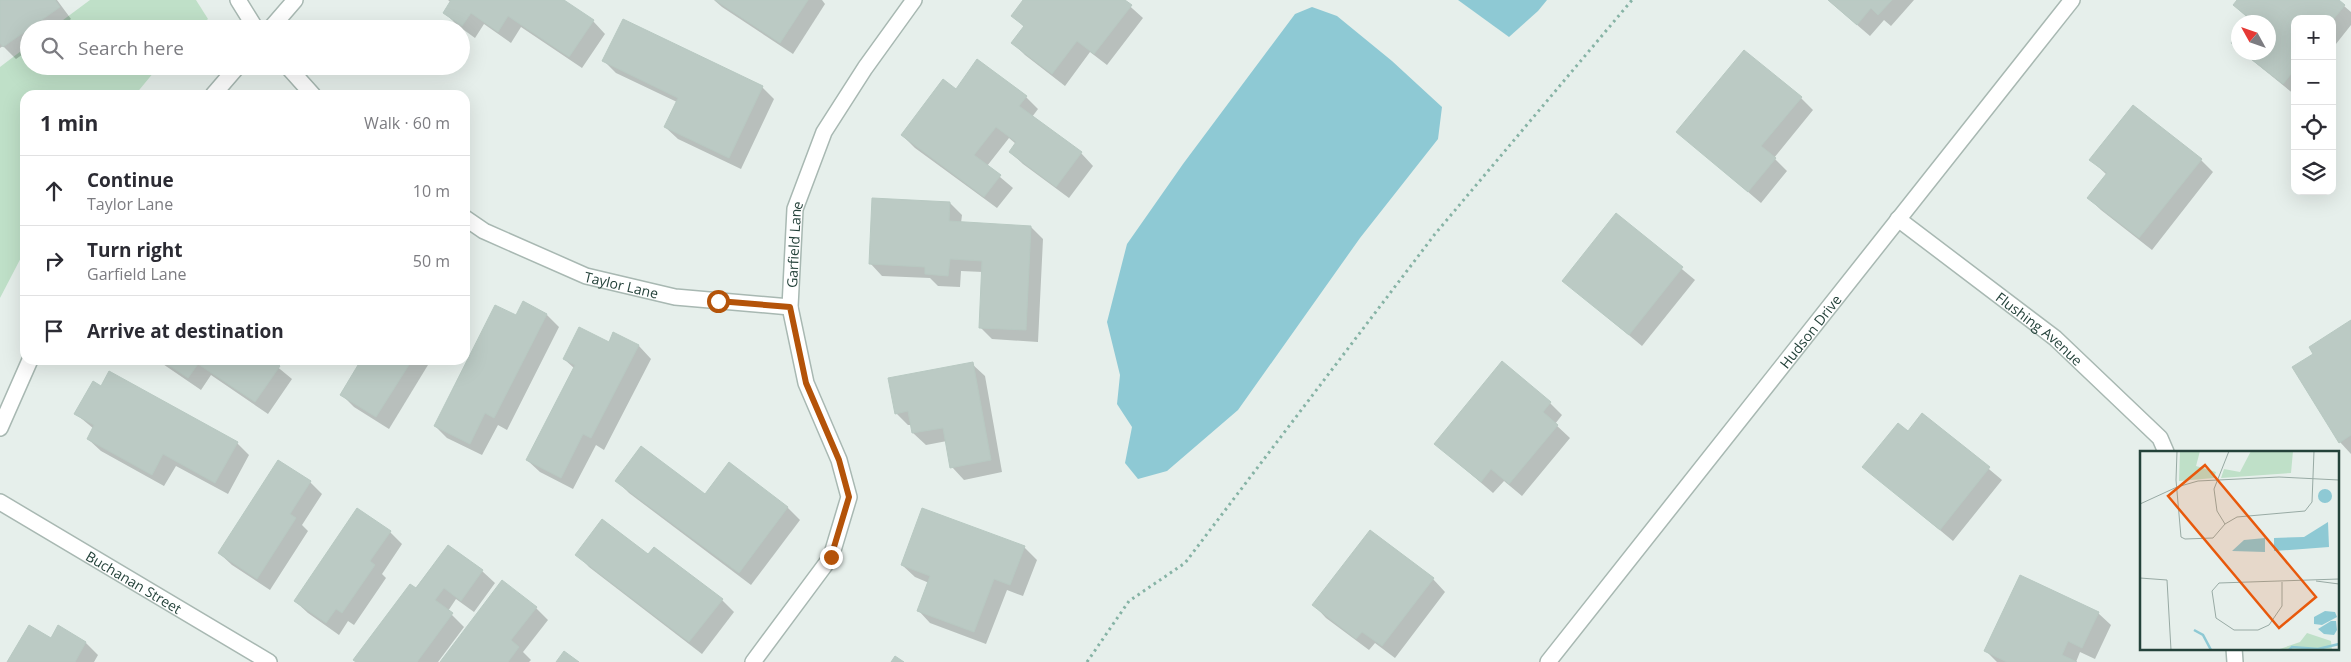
<!DOCTYPE html>
<meta charset="utf-8">
<style>
body{margin:0;font-family:"Open Sans",sans-serif;background:#f2f2f3;color:#2b2b33}
.controls{position:absolute;right:15px;top:15px;display:grid;overflow:hidden;border-radius:10px;box-shadow:0 5px 20px #0002}
.controls button{width:45px;height:45px;display:grid;place-items:center;padding:0;border:0;border-bottom:1px solid #e1e1e2;background:#fff;color:#2b2b33;font:25px sans-serif}
.compass{position:absolute;left:2231px;top:15px;width:45px;height:45px;border-radius:50%;background:#fff;box-shadow:0 5px 20px #0002;rotate:310deg}
.stop{position:absolute;width:15px;height:15px;margin:-11px;border:4px solid #b45309;border-radius:50%;background:#fff}
.stop.end{background:#b45309;border-color:#fff;box-shadow:0 1px 5px #0008}
.list{margin:0;padding:0;list-style:none}
h2{display:flex;justify-content:space-between;align-items:center;height:65px;margin:0;padding:0 20px;font-size:21px}
h2 small{font-size:16px;font-weight:400;color:#7c7c81}
.list li{display:grid;grid-template-columns:32px 1fr auto;gap:15px;align-items:center;box-sizing:border-box;height:70px;padding:0 20px;border-top:1px solid #e1e1e2}
.list b{display:block;font-size:19px;white-space:nowrap}
.list p{margin:0;font-size:16px;white-space:nowrap;color:#7c7c81}
.list em{font-size:16px;font-style:normal;color:#7c7c81}
.icon{flex:none;width:28px;height:28px;fill:none;stroke:currentColor;stroke-width:2;stroke-linecap:round;stroke-linejoin:round}
.map{position:relative;flex:none;width:2351px;height:662px;overflow:hidden}
.search{position:absolute;background:#fff;box-shadow:0 5px 20px #0002;left:20px;top:20px;width:450px;height:55px;display:flex;align-items:center;gap:12px;box-sizing:border-box;padding:0 18px;border-radius:28px;color:#7c7c81;font-size:19px}
.panel{position:absolute;background:#fff;box-shadow:0 5px 20px #0002;left:20px;top:90px;width:450px;height:275px;border-radius:15px}
.map>svg:first-child{display:block}
.green{fill:#bfe0c8}
.water{fill:#8ec9d4}
.shadow{fill:#0003}
.building{fill:#bbcac4;stroke:#b8c9c2}
.lines{fill:none;stroke-linecap:round;stroke-linejoin:round}
.minor-casing{stroke:#a8b8b2;stroke-width:18}
.path{stroke:#86b3a5;stroke-width:3;stroke-dasharray:2.5 4;stroke-linecap:butt}
.minor{stroke:#fff;stroke-width:15}
.route{stroke:#b45309;stroke-width:6}
.labels{text-anchor:middle;dominant-baseline:central;stroke-width:4;stroke-linejoin:round;paint-order:stroke}
.street-label{font-size:14px;fill:#24423a;stroke:#f7fbf9}
.inset-river{fill:none;stroke:#8ec9d4;stroke-width:2.5}
.inset-road{fill:none;stroke:#98aaa4;stroke-width:1}
.view{fill:#e8590c;fill-opacity:0.15;stroke:#e8590c;stroke-width:2.5}
.inset-edge{fill:none;stroke:#24423a;stroke-width:2.5}
</style>
<div class="map">
<svg width="2351" height="662" viewBox="0 0 2351 662">
<rect width="100%" height="100%" fill="#e6efeb"/>
<!-- green -->
<g class="green">
<polygon points="90,0 196,0 208,19 197,29 51,29"/>
<polygon points="29,45 29,66 159,66 135,95 25,95 25,250 0,298 0,67"/>
</g>
<!-- water -->
<g class="water">
<polygon points="1458,0 1547,0 1538,11 1509,37"/>
<polygon points="1312,7 1337,16 1392,61 1442,107 1438,139 1360,238 1238,410 1167,471 1138,479 1125,463 1132,427 1117,404 1120,375 1107,322 1127,244 1183,164 1295,14"/>
</g>
<!-- shadow -->
<g class="shadow">
<polygon points="0,0 57,0 71,19 58,29 29,29 29,50 16,59 3,46 0,48"/>
<polygon points="448,0 562,0 593,21 605,34 582,68 521,27 511,43 484,24 475,38 457,25 445,13 452,3"/>
<polygon points="714,0 822,0 825,4 793,54 722,7"/>
<polygon points="1024,0 1123,0 1143,18 1107,65 1090,52 1065,86 1025,55 1013,43 1025,28 1013,15"/>
<polygon points="1828,0 1914,0 1891,26 1884,20 1870,36"/>
<polygon points="2238,0 2337,0 2351,12 2351,25 2332,49 2332,19 2295,19 2295,95 2242,52 2268,52 2268,22 2249,22 2251,21 2234,5"/>
<polygon points="604,61 762,87 774,99 741,169 678,139 665,127 677,102 616,73"/>
<polygon points="956,91 1026,97 1038,109 1032,117 1081,153 1093,166 1069,198 1023,164 1010,152 1016,144 1009,138 987,166 1013,188 997,208 915,148 902,135"/>
<polygon points="1801,98 1813,110 1774,158 1787,171 1761,203 1678,132"/>
<polygon points="2091,160 2201,160 2213,172 2152,250 2101,210 2089,198 2107,175"/>
<polygon points="950,203 962,215 961,223 1031,227 1043,239 1038,342 992,339 980,327 983,272 961,271 960,287 938,286 930,278 882,276 870,263"/>
<polygon points="1617,215 1695,280 1642,346 1564,281"/>
<polygon points="523,303 547,315 559,327 507,430 498,425 482,455 447,438 435,426 517,317"/>
<polygon points="2351,322 2351,454 2340,442 2315,354"/>
<polygon points="614,334 639,346 651,359 604,450 596,445 573,489 540,472 527,460 575,369 564,359 609,344"/>
<polygon points="157,360 269,360 292,379 268,414 211,375 201,390"/>
<polygon points="363,360 431,360 389,429 354,407 341,394"/>
<polygon points="972,364 985,376 1002,472 964,480 952,467 947,441 926,445 913,433 912,425 908,425 896,413"/>
<polygon points="1550,403 1562,415 1555,424 1570,438 1522,496 1504,481 1493,493 1436,444"/>
<polygon points="76,414 237,443 249,455 228,494 176,466 164,486 101,451 88,439 94,429"/>
<polygon points="1923,414 2002,480 1953,541 1864,467 1908,433"/>
<polygon points="617,481 788,508 800,520 751,585 629,493"/>
<polygon points="310,482 322,494 302,525 308,531 270,590 232,565 219,553"/>
<polygon points="390,532 402,544 382,574 386,578 354,625 348,621 339,635 308,613 295,601"/>
<polygon points="449,546 482,571 495,583 474,612 456,599 448,611 464,627 438,662 357,662"/>
<polygon points="1024,547 1037,560 1023,596 1007,590 986,644 930,623 918,610 929,583 915,577 902,565"/>
<polygon points="577,554 649,556 722,600 734,612 702,654 589,567"/>
<polygon points="1433,579 1445,592 1395,658 1375,643 1369,650 1326,618 1314,605"/>
<polygon points="536,608 548,620 523,652 531,660 529,662 441,662"/>
<polygon points="2098,613 2111,625 2095,659 2080,652 2076,662 1997,662 1986,651"/>
<polygon points="58,627 86,643 98,655 94,662 9,662 51,639"/>
</g>
<!-- building -->
<g class="building">
<polygon points="0,0 55,0 60,7 3,47 0,43"/>
<polygon points="451,0 564,0 594,20 569,57 508,16 498,32 471,13 462,26 443,13"/>
<polygon points="715,0 808,0 780,43"/>
<polygon points="1023,0 1125,0 1132,5 1094,54 1077,41 1052,74 1011,43 1024,26 1011,16"/>
<polygon points="1828,0 1892,0 1878,15 1871,8 1857,25"/>
<polygon points="2237,0 2339,0 2345,5 2332,21 2332,19 2295,19 2295,69 2283,84 2242,52 2268,52 2268,22 2248,22 2250,19 2233,5"/>
<polygon points="623,19 763,86 729,158 664,127 678,98 602,61"/>
<polygon points="2238,34 2238,50 2231,43"/>
<polygon points="1744,50 1802,97 1761,146 1776,158 1748,192 1676,132"/>
<polygon points="977,59 1027,96 1019,106 1082,152 1056,187 1009,152 1016,142 996,127 974,155 1001,175 984,197 901,135 943,79 956,89"/>
<polygon points="2133,105 2202,159 2139,238 2087,198 2107,173 2089,160"/>
<polygon points="872,198 950,202 949,221 1031,226 1026,330 979,328 982,261 950,259 948,276 925,274 925,267 869,264"/>
<polygon points="1616,213 1683,267 1629,335 1562,281"/>
<polygon points="523,301 547,314 494,418 485,413 470,444 434,426 495,305 516,315"/>
<polygon points="2351,320 2351,435 2339,443 2292,367 2313,354 2309,347"/>
<polygon points="579,327 609,342 613,332 639,345 591,438 583,434 561,478 526,460 575,365 563,359"/>
<polygon points="161,360 272,360 280,366 255,402 198,364 188,378"/>
<polygon points="361,360 412,360 376,417 340,395"/>
<polygon points="1502,361 1551,402 1543,412 1558,425 1509,484 1491,469 1481,482 1434,444"/>
<polygon points="973,362 991,460 950,468 943,428 912,433 908,411 895,414 888,378"/>
<polygon points="109,371 238,442 215,483 163,454 152,475 87,439 94,425 74,414 93,381 101,386"/>
<polygon points="1922,413 1990,467 1940,530 1862,467 1898,423 1908,431"/>
<polygon points="641,446 705,494 729,462 788,507 739,573 615,481"/>
<polygon points="278,460 311,481 290,514 296,518 257,579 218,553"/>
<polygon points="357,508 391,531 370,561 375,565 342,613 336,609 326,623 294,601"/>
<polygon points="922,508 1025,546 1010,585 994,579 974,632 917,611 930,576 901,565"/>
<polygon points="602,519 648,554 654,547 723,599 689,642 575,555"/>
<polygon points="1370,530 1434,578 1382,646 1362,632 1356,639 1312,605"/>
<polygon points="448,545 483,570 461,601 444,588 435,600 453,613 417,662 356,662 353,660 410,584 416,588"/>
<polygon points="2020,575 2099,612 2082,648 2068,641 2062,655 2077,662 2007,662 1984,651"/>
<polygon points="502,580 537,607 511,640 519,647 508,662 440,662"/>
<polygon points="29,625 51,638 58,625 86,642 75,662 7,662"/>
<polygon points="564,651 579,662 556,662"/>
<polygon points="895,656 904,662 891,662"/>
</g>
<g class="lines">
<!-- minor casing -->
<g class="minor-casing">
<g id="minor">
<polyline points="238,0 256,29"/>
<polyline points="270,29 295,0"/>
<polyline points="287,66 313,95"/>
<polyline points="213,95 238,66"/>
<path id="s1" d="M465 218 484 231 586 276 675 297 790 307"/>
<path id="s2" d="M1898 219 2055 338 2160 438 2166 452"/>
<polyline points="0,428 30,360"/>
<path id="s3" d="M0 502 269 662"/>
<polyline points="2234,648 2235,662"/>
<path id="s4" d="M753 662 831 557 849 497 839 460 806 383 790 307 795 209 824 132 865 68 914 0"/>
<path id="s5" d="M1548 662 2072 0"/>
</g>
</g>
<!-- path -->
<polyline class="path" points="1087,662 1129,601 1185,563 1435,234 1632,0"/>
<!-- minor -->
<use href="#minor" class="minor"/>
</g>
<g class="lines">
<!-- route -->
<polyline class="route" points="718,301 790,307 806,383 839,460 849,497 831,557"/>
</g>
<g class="labels">
<!-- street labels -->
<g class="street-label">
<text stroke="none"><textPath href="#s4" startOffset="456">Garfield Lane</textPath></text>
<text stroke="none"><textPath href="#s1" startOffset="171">Taylor Lane</textPath></text>
<text stroke="none"><textPath href="#s2" startOffset="179">Flushing Avenue</textPath></text>
<text stroke="none"><textPath href="#s5" startOffset="422">Hudson Drive</textPath></text>
<text stroke="none"><textPath href="#s3" startOffset="156">Buchanan Street</textPath></text>
</g>
</g>
<!-- overview -->
<g transform="translate(2140 451)">
<rect width="199" height="199" fill="#e6efeb"/>
<path d="M40 0H60L56 15 76 21 74 27 39 30ZM111 0H153L151 22 81 27 84 18 100 21ZM167 182 191 190 192 199H137L160 191Z" fill="#bfe0c8"/>
<path d="M178 45a7 7 0 1 1 14 0a7 7 0 1 1-14 0ZM188 71 189 96 134 100V87L164 86ZM125 87V101L92 100 104 89ZM185 160 195 161 197 166 182 174 174 173V166ZM191 170H196L197 179 194 184 184 183 178 178Z" fill="#8ec9d4"/>
<path class="inset-river" d="M54 179 63 184 71 199M149 199 152 196 178 198 199 193"/>
<path class="inset-road" d="M37 0 36 29 41 86 45 88 73 87 85 73 97 66 165 60 172 51 174 0M0 53 37 36 58 30 139 26 199 29M85 73 77 60 74 38 89 0M0 127 27 129 31 199M176 130 199 133M142 131V155L129 174 118 179H94L76 167 72 140 79 132 199 128"/>
<path class="view" d="M65 14 176 146 139 177 28 45Z"/>
<rect width="199" height="199" class="inset-edge"/>
</g>
</svg>
<div class="controls">
<button>+</button>
<button>−</button>
<button><svg class="icon" aria-label="locate" viewBox="0 0 24 24"><circle cx="12" cy="12" r="6"/><path d="M12 2v4M12 18v4M2 12h4M18 12h4"/></svg></button>
<button><svg class="icon" aria-label="layers" viewBox="0 0 24 24"><path d="M12 4l9 5-9 5-9-5zM3 14l9 5 9-5"/></svg></button>
</div>
<svg class="compass" viewBox="-18 -18 36 36"><path d="M0-13l5 13h-10z" fill="#e53935"/><path d="M0 13l5-13h-10z" fill="#7c7c81"/></svg>
<div class="stop" style="left:718px;top:301px"></div>
<div class="stop end" style="left:831px;top:557px"></div>
<div class="search"><svg class="icon" aria-label="search" viewBox="0 0 24 24"><circle cx="10" cy="10" r="6"/><path d="M15 15l6 6"/></svg>Search here</div>
<section class="panel">
<h2>1 min<small>Walk · 60 m</small></h2>
<ul class="list">
<li><svg class="icon" aria-label="ahead" viewBox="0 0 24 24"><path d="M12 20V5M6 11l6-6 6 6"/></svg><div><b>Continue</b><p>Taylor Lane</p></div><em>10 m</em></li>
<li><svg class="icon" aria-label="right" viewBox="0 0 24 24"><path d="M7 20v-9h11M14 6l5 5-5 5"/></svg><div><b>Turn right</b><p>Garfield Lane</p></div><em>50 m</em></li>
<li><svg class="icon" aria-label="arrive" viewBox="0 0 24 24"><path d="M6 21V4h12l-3 4 3 4H6"/></svg><div><b>Arrive at destination</b></div></li>
</ul>
</section>
</div>
